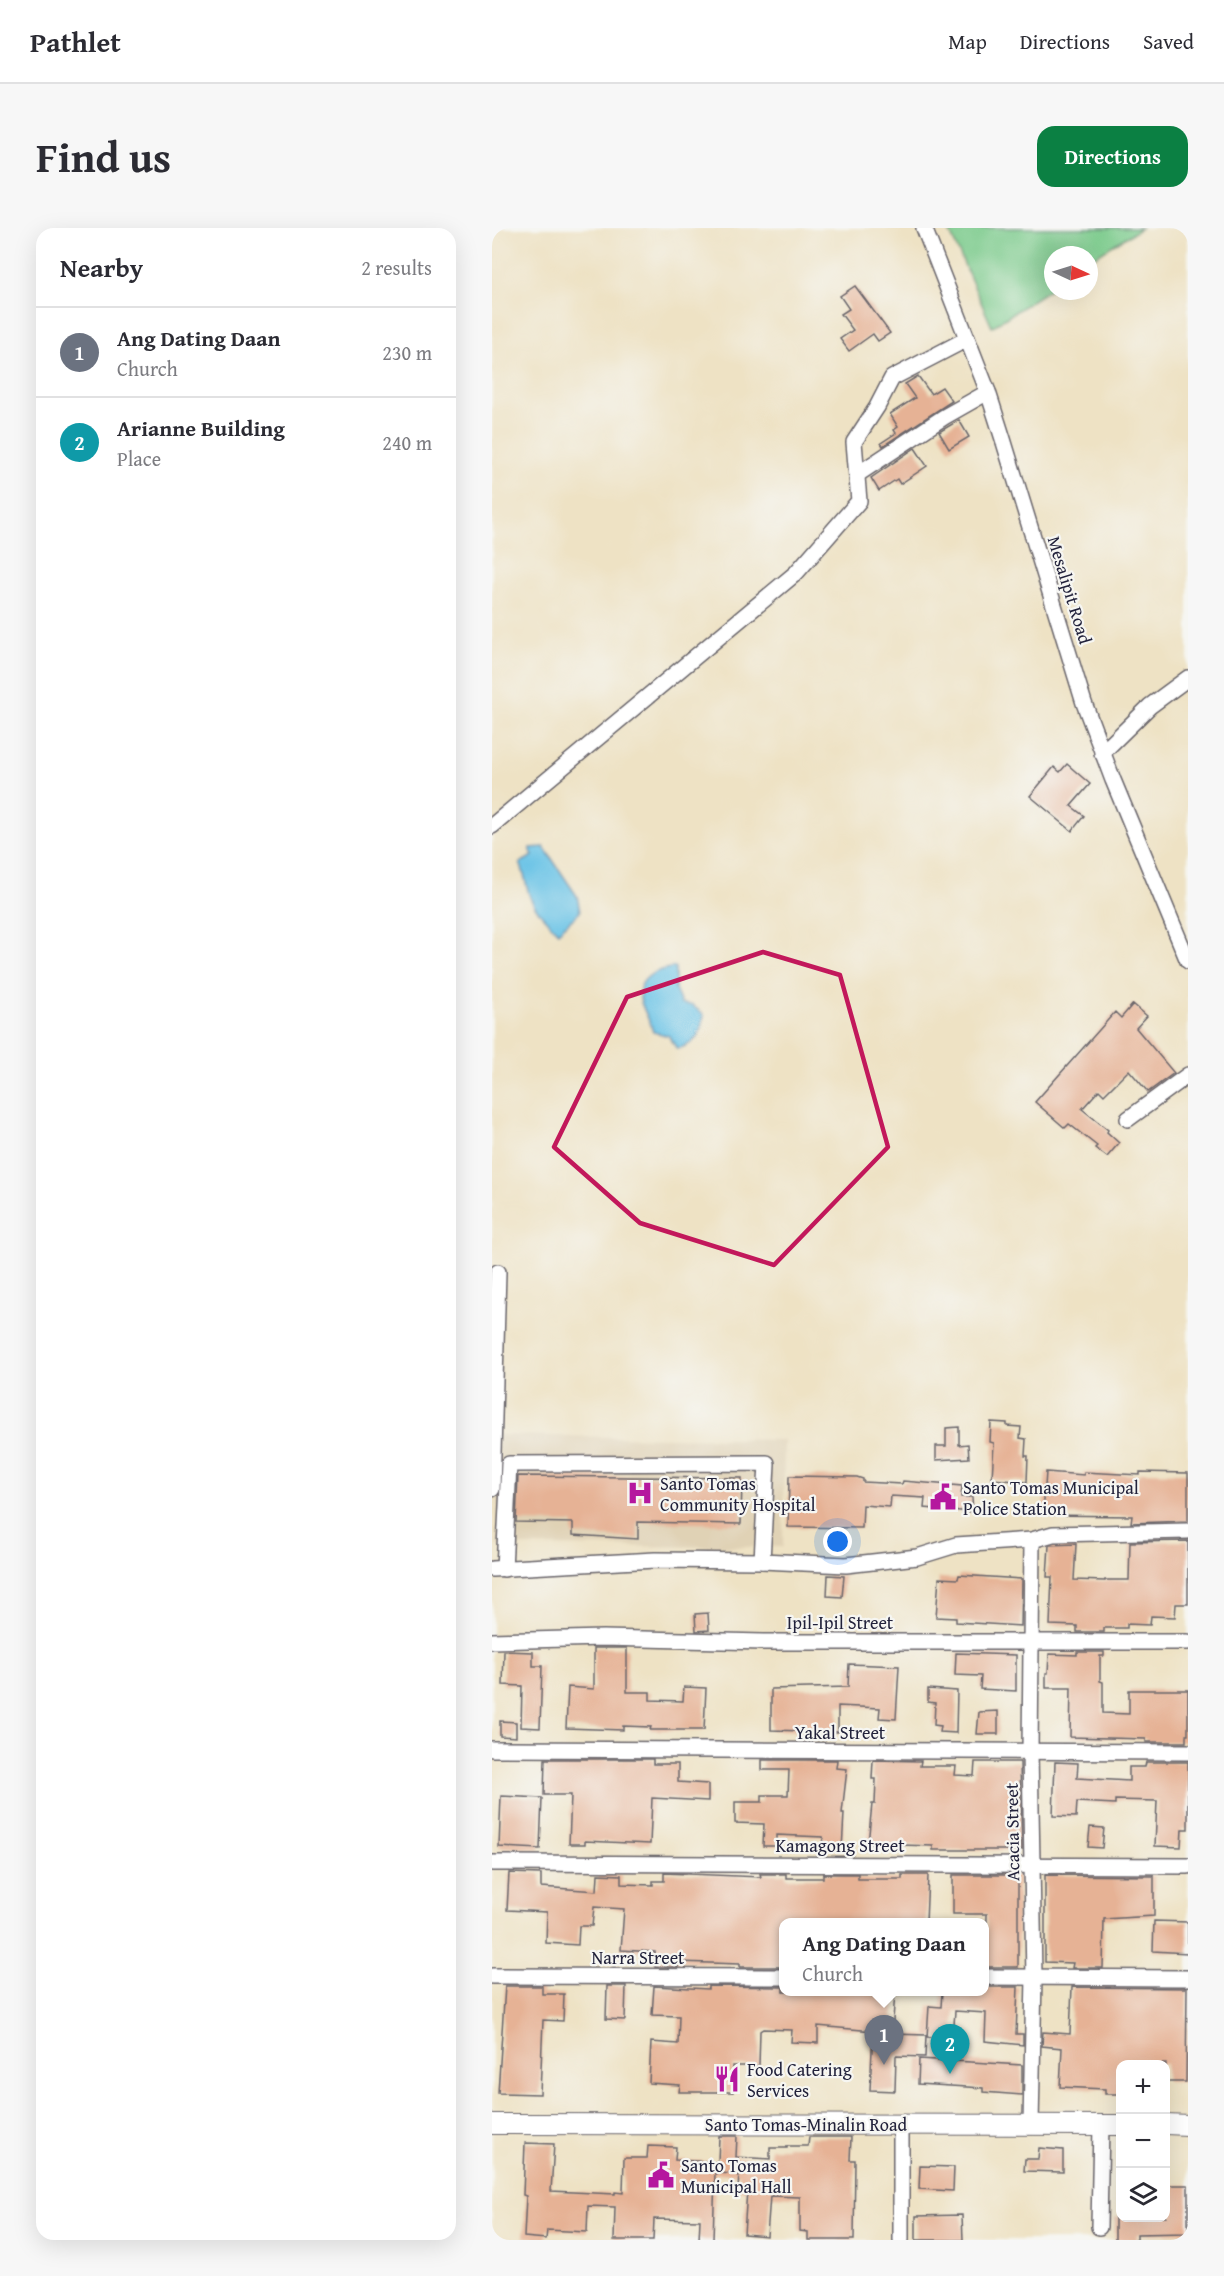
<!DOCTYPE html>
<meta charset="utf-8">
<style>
body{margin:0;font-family:"Gentium Book Plus",serif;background:#f7f7f7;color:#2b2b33}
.controls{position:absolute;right:18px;bottom:18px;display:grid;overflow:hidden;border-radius:12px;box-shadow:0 6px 24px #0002}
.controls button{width:54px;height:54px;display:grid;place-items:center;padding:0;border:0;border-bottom:2px solid #e1e1e2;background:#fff;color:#2b2b33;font:30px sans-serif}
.compass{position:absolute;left:552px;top:18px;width:54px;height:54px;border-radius:50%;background:#fff;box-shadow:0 6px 24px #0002;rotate:94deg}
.you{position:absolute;left:346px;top:1314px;width:21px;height:21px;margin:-15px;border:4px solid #fff;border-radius:50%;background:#1a73e8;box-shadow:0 0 0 9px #1a73e833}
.badge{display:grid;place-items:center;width:39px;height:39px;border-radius:50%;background:#0b8043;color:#fff;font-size:20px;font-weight:700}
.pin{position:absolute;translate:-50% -50px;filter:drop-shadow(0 2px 3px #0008)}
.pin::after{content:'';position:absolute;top:32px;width:21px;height:18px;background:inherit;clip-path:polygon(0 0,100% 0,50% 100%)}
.popup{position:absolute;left:287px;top:1690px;width:210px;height:78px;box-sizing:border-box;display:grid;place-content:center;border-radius:12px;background:#fff;filter:drop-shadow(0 2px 4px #0005);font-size:20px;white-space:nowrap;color:#7c7c81}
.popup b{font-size:22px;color:#2b2b33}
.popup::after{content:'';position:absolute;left:50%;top:100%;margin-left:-12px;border:12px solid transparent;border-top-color:#fff}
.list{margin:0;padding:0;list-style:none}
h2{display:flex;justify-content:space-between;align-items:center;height:78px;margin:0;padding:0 24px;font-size:26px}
h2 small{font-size:20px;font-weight:400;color:#7c7c81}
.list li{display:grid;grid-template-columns:39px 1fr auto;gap:18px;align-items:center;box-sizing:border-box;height:90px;padding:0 24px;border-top:2px solid #e1e1e2}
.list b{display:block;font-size:22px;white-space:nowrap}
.list p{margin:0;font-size:20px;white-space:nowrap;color:#7c7c81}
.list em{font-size:20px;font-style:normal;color:#7c7c81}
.icon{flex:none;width:33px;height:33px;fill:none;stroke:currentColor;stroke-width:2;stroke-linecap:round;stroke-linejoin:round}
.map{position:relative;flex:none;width:696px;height:2012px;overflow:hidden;border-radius:18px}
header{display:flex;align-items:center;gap:36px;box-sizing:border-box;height:84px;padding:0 30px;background:#fff;border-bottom:2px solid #e1e1e2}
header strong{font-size:28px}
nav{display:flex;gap:33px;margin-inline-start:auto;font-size:21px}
.intro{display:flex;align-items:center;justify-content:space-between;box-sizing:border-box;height:144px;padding:0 36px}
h1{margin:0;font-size:42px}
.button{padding:15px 27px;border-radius:18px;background:#0b8043;color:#fff;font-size:21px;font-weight:700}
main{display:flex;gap:36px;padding:0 36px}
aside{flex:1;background:#fff;border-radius:18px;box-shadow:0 6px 24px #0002}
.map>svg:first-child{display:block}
.built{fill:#e0d2b5}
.green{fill:#7aca8b;stroke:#4e7663;stroke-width:1.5}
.water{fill:#68c2e6;stroke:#457290;stroke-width:1.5}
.building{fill:#e6b295}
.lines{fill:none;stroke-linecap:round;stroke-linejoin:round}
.minor-casing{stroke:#69656b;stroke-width:18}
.major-casing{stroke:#69656b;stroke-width:22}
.minor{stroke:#fff;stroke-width:15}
.major{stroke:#fff;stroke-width:20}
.marked{fill:none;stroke:#c2185b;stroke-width:4.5;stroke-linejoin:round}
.labels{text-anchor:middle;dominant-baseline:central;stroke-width:4.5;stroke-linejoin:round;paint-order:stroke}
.street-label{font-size:18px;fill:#22223b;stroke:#f6f6f2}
.poi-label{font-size:18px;fill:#22223b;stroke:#f6f6f2;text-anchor:start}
</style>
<header>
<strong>Pathlet</strong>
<nav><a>Map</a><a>Directions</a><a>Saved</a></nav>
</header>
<div class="intro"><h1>Find us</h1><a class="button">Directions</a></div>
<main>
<aside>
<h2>Nearby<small>2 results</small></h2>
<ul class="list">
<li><span class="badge" style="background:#6b7280">1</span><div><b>Ang Dating Daan</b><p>Church</p></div><em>230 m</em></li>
<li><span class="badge" style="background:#0f9aa8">2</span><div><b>Arianne Building</b><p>Place</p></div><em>240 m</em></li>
</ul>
</aside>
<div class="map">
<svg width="696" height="2012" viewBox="0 0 696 2012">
<rect width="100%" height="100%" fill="#f6f6f2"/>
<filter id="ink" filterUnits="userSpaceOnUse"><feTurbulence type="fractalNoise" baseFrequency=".0167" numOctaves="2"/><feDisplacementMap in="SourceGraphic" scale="12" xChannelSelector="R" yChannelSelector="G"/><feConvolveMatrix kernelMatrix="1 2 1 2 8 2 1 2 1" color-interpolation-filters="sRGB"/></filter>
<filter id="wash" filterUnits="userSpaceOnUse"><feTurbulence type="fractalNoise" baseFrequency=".008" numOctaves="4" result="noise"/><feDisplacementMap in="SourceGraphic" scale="24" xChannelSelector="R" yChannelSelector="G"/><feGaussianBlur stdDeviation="1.35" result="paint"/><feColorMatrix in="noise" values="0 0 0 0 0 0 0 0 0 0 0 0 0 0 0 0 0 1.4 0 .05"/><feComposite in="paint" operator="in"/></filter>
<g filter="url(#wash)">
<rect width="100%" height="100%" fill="#eee2c4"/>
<!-- built -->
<polygon class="built" points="5,1207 292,1212 291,1319 5,1318"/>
<!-- green -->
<polygon class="green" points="456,0 649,0 597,32 597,27 561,27 561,59 500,99"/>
<!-- water -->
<g class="water">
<path d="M52 619 85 668 88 684 66 704C56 694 43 682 38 669 34 658 33 646 28 635L41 628 38 620Z"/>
<path d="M183 739V761L189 776 200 777 212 787C209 807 205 815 185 821L177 808 161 804C158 793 152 783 149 774 142 749 165 742 183 739Z"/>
</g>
<g id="blocks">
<!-- building -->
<g class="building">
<polygon points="363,58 398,105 386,113 381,106 357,123 348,111 361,102 349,86 357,81 348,68"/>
<polygon points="426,148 439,166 450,159 460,173 391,218 389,215 404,205 402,202 406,199 398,186 423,170 413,156"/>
<polygon points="467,192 477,209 457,221 447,204"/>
<polygon points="423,220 435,238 408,256 405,251 387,263 379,250"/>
<polygon points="575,536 598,556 579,578 592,588 580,603 538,568 562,539 568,544"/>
<polygon points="641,776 655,788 644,800 682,845 656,864 637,842 612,867 607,862 590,881 616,902 615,904 627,915 615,929 603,920 605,918 577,896 573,900 543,874 623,784 629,790"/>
<polygon points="499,1194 515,1195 515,1198 529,1199 528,1210 534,1211 533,1228 536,1228 535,1254 500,1251 502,1215 498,1214"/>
<polygon points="467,1199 467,1217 476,1216 477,1230 444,1232 444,1218 454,1218 454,1200"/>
<polygon points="554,1244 592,1247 592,1244 648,1247 648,1244 696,1245 696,1293 639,1295 640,1288 551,1287"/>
<polygon points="26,1248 250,1250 249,1296 146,1294 146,1311 81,1307 81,1295 24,1294"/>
<polygon points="297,1248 365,1249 371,1251 371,1254 410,1256 411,1253 470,1258 469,1269 480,1269 481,1284 432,1280 433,1270 399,1268 398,1279 371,1277 370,1300 296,1299"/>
<polygon points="696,1313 696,1376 684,1376 683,1389 659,1388 658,1397 635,1396 635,1400 612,1400 612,1404 585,1404 585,1398 558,1397 560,1349 555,1349 557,1317 584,1316 582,1352 613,1353 613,1352 637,1352 638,1314"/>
<polygon points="336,1347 352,1348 350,1369 335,1368"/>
<polygon points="467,1347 530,1351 529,1398 464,1394 464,1390 444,1389 447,1350 466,1351"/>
<polygon points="216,1385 217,1402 204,1403 203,1386"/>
<polygon points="102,1420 135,1420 135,1464 158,1464 158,1472 191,1473 192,1459 214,1460 212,1502 158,1502 159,1499 131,1498 131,1502 74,1500 76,1459 102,1461"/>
<polygon points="12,1423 41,1424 41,1438 50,1438 48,1500 29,1499 30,1458 11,1457"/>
<polygon points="585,1424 612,1424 612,1428 608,1428 608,1453 611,1454 611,1485 637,1486 637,1462 696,1462 696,1507 694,1507 694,1514 654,1514 654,1511 578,1509 579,1460 554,1460 554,1445 556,1445 557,1426 585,1427"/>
<polygon points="464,1425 524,1427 524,1463 488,1461 489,1448 463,1447"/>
<polygon points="357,1436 407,1438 404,1491 387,1490 388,1480 346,1478 346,1504 279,1502 279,1461 356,1459"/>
<polygon points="436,1461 465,1463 464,1505 448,1504 449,1498 442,1497 443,1475 436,1474"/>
<polygon points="506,1483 506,1506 485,1506 487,1484"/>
<polygon points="8,1493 24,1494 24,1509 8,1508"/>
<polygon points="53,1531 161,1531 161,1536 186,1536 186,1554 216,1556 216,1573 160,1570 158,1616 93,1613 93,1616 77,1616 79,1567 52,1567"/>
<polygon points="270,1532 345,1532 344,1540 355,1541 350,1585 352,1585 350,1622 330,1620 331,1609 285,1607 285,1618 271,1618 272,1596 243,1595 243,1574 270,1574 270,1567 296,1567 297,1542 270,1542"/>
<polygon points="381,1532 429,1533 428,1538 464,1538 463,1547 482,1548 483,1534 528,1534 530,1622 441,1622 441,1618 376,1616 380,1576 383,1576 384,1551 380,1551"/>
<polygon points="563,1534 586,1535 585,1550 637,1553 637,1539 653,1539 654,1534 696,1534 696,1601 690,1601 689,1619 663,1618 665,1573 623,1572 623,1576 585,1574 584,1589 561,1588"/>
<polygon points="9,1568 50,1570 48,1621 7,1619"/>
<polygon points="598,1599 612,1600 610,1620 596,1619"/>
<polygon points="17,1645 49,1646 49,1659 105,1663 106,1646 129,1647 129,1656 161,1657 161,1653 172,1653 172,1645 269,1649 268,1646 294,1646 294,1650 331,1650 331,1646 366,1646 366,1651 410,1651 410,1647 436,1647 434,1695 291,1695 291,1739 248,1739 248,1736 187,1734 186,1739 163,1739 163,1724 129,1722 132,1681 102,1679 100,1698 87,1698 86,1717 54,1715 55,1684 15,1682"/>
<polygon points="461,1647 526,1647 526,1739 494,1739 495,1686 461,1686"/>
<polygon points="553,1647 662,1648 662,1688 612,1691 611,1740 580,1740 581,1735 553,1734"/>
<polygon points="662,1693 696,1694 696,1725 661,1723"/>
<polygon points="13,1758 50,1758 50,1766 72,1766 71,1793 51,1792 48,1866 6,1865"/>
<polygon points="115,1758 134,1758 133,1792 114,1791"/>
<polygon points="162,1758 216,1761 216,1758 291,1759 291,1764 403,1764 400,1806 434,1807 433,1829 404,1828 403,1863 378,1862 381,1803 326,1798 326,1815 299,1814 300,1802 271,1801 268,1803 267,1838 241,1838 241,1864 187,1864 188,1857 157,1855 159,1814 186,1816 187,1788 160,1787"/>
<polygon points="492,1759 526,1759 524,1806 531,1806 531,1817 493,1813 494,1785 463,1783 461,1810 435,1809 437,1778 449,1779 450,1764 492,1764"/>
<polygon points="580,1759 695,1760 694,1854 674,1854 674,1836 628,1836 628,1866 613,1866 613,1861 568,1859 570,1820 550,1818 551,1804 578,1806"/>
<polygon points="427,1831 530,1837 530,1867 491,1864 491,1860 426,1856"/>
<polygon points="227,1908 245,1908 244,1929 278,1931 278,1920 295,1920 295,1918 316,1918 317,1909 359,1909 358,1932 363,1932 362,2012 316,2012 316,2004 308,2003 308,1969 278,1968 275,2008 252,2006 255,1962 246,1962 247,1946 223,1945 221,2012 207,2012 208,1992 162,1991 161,2012 122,2012 123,1979 96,1978 95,2004 55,2002 54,2011 32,2009 34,1968 31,1967 33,1915 62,1916 59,1963 123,1966 123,1964 131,1965 132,1930 155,1930 156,1918 184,1919 183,1932 226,1934"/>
<polygon points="547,1920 571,1922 571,1944 532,1943 533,1931 546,1931"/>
<polygon points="428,1938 462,1939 461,1963 427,1961"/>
<polygon points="674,1957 696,1957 696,2005 645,2006 645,2012 623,2012 623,1989 674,1989"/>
<polygon points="470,1987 471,2012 424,2012 424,1988"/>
</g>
</g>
</g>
<g filter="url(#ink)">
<use href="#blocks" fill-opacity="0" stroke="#69656b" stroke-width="1.5"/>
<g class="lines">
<!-- minor casing -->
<g class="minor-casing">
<g id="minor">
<polyline points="432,0 496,164 511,211 592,475 621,552 696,733"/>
<polyline points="366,246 452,189 496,164"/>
<polyline points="610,525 658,478 696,450"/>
<polyline points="0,598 304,345 367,273 362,214 385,179 400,150 475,111"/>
<polyline points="636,891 696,847"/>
<polyline points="0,1261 6,1044"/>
<polyline points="0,1341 163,1332 270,1333 354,1337 425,1329 464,1317 540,1312 561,1306 696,1303"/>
<polyline points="12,1341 17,1236 275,1235 270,1333"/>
<polyline points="0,1413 111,1410 271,1414 696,1414"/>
<polyline points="0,1521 696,1524"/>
<polyline points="0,1635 696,1638"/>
<polyline points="0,1748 292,1749"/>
<polyline points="492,1749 696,1750"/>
<polyline points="409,1896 409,2012"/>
<polyline points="539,1896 542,1749 538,1524 540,1312"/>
<polyline points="607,1999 609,1897"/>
</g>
</g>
<!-- major casing -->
<g class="major-casing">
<g id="major">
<polyline points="0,1896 628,1897"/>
<polyline points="674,1896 696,1897"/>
</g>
</g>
<!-- minor -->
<use href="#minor" class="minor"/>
<!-- major -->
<use href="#major" class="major"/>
</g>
</g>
<!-- marked area -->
<path class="marked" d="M271 724 348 747 396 919 282 1037 148 995 62 919 135 769Z"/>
<!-- icons -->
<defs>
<g id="hospital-bare" transform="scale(2.07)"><path d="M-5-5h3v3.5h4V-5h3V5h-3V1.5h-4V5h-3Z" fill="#b5179e" stroke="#f6f6f2" stroke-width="2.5" paint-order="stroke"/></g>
<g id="civic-bare" transform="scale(2.07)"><path d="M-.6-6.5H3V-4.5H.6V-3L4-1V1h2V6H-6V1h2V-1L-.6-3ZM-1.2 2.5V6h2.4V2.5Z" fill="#b5179e" stroke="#f6f6f2" stroke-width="2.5" paint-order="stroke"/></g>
<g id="restaurant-bare" transform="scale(2.07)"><path d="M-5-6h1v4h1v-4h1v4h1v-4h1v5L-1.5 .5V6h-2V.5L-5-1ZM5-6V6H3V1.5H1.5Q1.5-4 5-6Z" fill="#b5179e" stroke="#f6f6f2" stroke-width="2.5" paint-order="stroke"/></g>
</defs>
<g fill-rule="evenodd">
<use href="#hospital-bare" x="148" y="1265"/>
<use href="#civic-bare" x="451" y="1269"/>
<use href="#restaurant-bare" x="235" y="1851"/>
<use href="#civic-bare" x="169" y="1947"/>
</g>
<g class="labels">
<!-- street labels -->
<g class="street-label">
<text transform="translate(578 362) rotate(73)">Mesalipit Road</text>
<text x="348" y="1394">Ipil-Ipil Street</text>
<text x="348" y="1504">Yakal Street</text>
<text transform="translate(520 1604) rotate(-91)">Acacia Street</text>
<text x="348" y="1617">Kamagong Street</text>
<text x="146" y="1729">Narra Street</text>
<text x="314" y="1896">Santo Tomas-Minalin Road</text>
</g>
<!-- poi labels -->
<g class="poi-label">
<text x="168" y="1255">Santo Tomas<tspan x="168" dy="21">Community Hospital</tspan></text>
<text x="471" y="1259">Santo Tomas Municipal<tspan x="471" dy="21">Police Station</tspan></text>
<text x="255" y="1841">Food Catering<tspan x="255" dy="21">Services</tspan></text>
<text x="189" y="1937">Santo Tomas<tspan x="189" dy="21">Municipal Hall</tspan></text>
</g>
</g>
</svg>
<div class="controls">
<button>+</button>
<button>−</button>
<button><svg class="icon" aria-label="layers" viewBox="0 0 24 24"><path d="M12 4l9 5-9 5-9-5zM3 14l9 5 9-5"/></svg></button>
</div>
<svg class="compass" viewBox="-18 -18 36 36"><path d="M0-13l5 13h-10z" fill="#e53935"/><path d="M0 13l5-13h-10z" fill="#7c7c81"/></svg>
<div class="you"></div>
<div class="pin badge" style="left:392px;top:1837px;background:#6b7280">1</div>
<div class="popup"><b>Ang Dating Daan</b>Church</div>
<div class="pin badge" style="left:458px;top:1846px;background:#0f9aa8">2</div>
</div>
</main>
